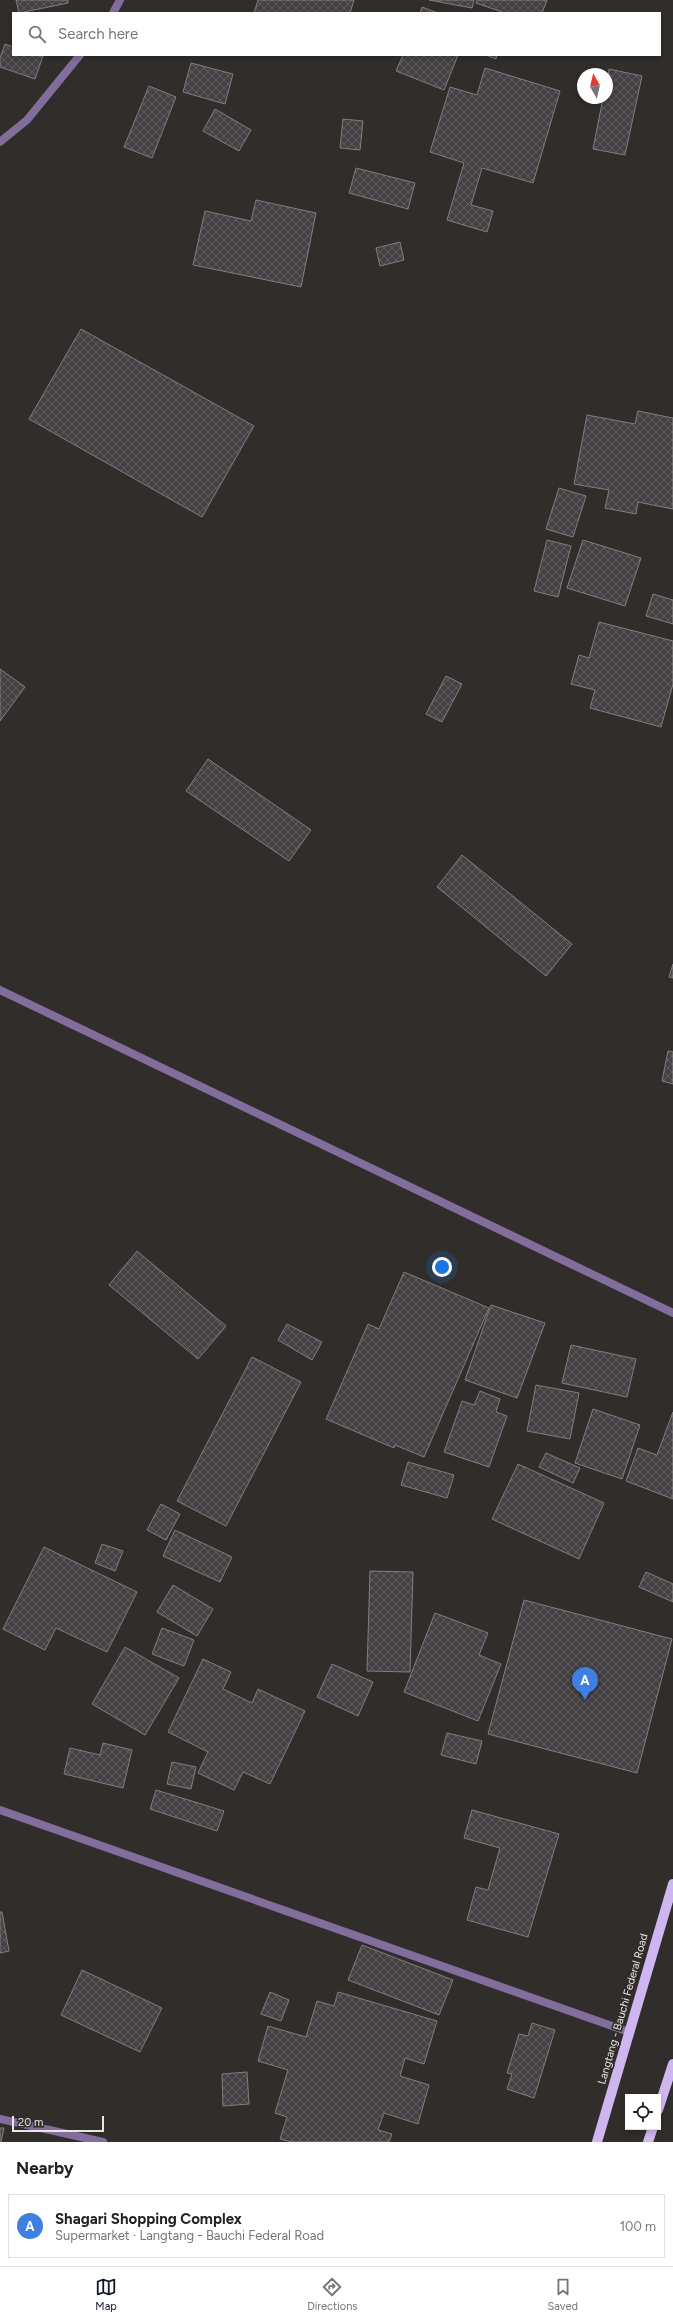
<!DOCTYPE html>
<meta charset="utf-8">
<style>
body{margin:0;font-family:Figtree,sans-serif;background:#f2f2f2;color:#222}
.controls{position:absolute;right:12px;bottom:12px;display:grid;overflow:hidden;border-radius:0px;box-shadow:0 2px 6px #0003}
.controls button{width:36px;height:36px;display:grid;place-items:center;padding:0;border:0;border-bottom:1px solid #e0e0e0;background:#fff;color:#222;font:20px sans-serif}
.compass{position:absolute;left:577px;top:68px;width:36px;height:36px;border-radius:50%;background:#fff;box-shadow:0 2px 6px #0003;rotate:352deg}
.scale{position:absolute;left:12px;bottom:10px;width:92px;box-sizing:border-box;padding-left:4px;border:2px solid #e9e7e5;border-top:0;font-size:11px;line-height:14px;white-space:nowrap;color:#e9e7e5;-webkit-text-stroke:3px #302d2b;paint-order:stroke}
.you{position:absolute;left:442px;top:1267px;width:14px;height:14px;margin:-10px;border:3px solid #fff;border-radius:50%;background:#1a73e8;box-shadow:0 0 0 6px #1a73e833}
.badge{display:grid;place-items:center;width:26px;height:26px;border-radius:50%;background:#111827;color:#fff;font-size:13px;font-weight:700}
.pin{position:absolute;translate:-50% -33px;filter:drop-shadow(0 1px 2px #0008)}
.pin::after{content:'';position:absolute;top:21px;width:14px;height:12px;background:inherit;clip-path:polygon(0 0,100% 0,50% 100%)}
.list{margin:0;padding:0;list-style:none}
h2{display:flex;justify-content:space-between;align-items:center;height:52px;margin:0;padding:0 16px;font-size:17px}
h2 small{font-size:13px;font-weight:400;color:#767676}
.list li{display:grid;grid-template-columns:26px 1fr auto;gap:12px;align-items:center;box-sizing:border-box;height:64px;margin:0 8px 8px;padding:0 8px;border:1px solid #e0e0e0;border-radius:0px}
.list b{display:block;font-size:15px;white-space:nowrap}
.list p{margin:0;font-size:13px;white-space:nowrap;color:#767676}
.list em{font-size:13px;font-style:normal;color:#767676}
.icon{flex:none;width:22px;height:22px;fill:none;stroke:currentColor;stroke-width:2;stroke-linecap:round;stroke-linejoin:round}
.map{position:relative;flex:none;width:673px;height:2142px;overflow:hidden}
.search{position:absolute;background:#fff;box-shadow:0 2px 6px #0003;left:12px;right:12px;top:12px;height:44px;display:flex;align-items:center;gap:10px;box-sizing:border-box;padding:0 14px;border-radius:0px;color:#767676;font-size:15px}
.sheet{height:124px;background:#fff}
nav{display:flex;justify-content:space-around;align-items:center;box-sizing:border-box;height:56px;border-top:1px solid #e0e0e0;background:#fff;font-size:11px;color:#767676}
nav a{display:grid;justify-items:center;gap:2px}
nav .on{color:#111827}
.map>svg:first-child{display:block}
.building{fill:url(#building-cross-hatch);stroke:#827e80}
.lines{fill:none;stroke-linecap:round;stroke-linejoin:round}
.minor{stroke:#836d9d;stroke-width:8}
.primary{stroke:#d0b6f1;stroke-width:10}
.labels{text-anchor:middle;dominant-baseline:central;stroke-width:3.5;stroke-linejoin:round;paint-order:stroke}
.street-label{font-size:11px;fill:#e9e7e5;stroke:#302d2b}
</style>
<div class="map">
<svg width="673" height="2142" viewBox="0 0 673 2142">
<defs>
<pattern id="building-cross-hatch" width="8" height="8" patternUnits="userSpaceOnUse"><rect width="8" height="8" fill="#444043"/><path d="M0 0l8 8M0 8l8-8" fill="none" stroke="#5f5c5e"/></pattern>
</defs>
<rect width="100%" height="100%" fill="#302d2b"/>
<!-- building -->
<g class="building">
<polygon points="16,0 68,0 68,3 19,13"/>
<polygon points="258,0 354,0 350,13 254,13"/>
<polygon points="429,0 474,0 472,8"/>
<polygon points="477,0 547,0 542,13 505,13 476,3"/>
<polygon points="422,7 438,13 420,13"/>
<polygon points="5,44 13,47 13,55 43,56 35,79 0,67 0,58"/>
<polygon points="403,55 458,55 444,90 396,71"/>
<polygon points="486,55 497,55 496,59"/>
<polygon points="191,63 233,74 225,104 183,92"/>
<polygon points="485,68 560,91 533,183 482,168 471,205 493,211 487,232 447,220 464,163 430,152 450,87 477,95"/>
<polygon points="609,69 642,76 625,155 593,149 603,98 607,98"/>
<polygon points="149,86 176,97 152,158 124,147"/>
<polygon points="215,109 251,130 239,151 203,131"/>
<polygon points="343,119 363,121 360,150 340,148"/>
<polygon points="356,168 415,183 408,209 349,193"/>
<polygon points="256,200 316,213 301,287 193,265 205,211 251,221"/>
<polygon points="400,242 404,260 380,266 376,248"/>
<polygon points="81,329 254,426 202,517 29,419"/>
<polygon points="638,411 673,418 673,509 638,502 636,514 605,508 609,490 574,484 587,415 635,424"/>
<polygon points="559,488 586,496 573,537 546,529"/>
<polygon points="547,540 571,546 558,597 534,591"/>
<polygon points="583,540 641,558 625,606 567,588"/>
<polygon points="653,594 673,600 673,624 646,616"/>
<polygon points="599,622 673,641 673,684 661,727 590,708 595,690 571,684 579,655 589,658"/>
<polygon points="0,669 25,687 0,721"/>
<polygon points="446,676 462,684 442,722 426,714"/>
<polygon points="208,759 311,830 289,861 186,791"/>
<polygon points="462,855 572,944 546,976 437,887"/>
<polygon points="673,964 673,978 669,977"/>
<polygon points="668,1051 673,1052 673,1084 662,1081"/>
<polygon points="137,1251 226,1326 198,1359 109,1285"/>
<polygon points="404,1272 489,1308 424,1457 395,1445 394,1448 326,1419 368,1324 379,1329"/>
<polygon points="491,1305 545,1323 517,1398 465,1380"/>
<polygon points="287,1324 322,1342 312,1360 278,1340"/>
<polygon points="571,1345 636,1359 627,1397 562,1383"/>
<polygon points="252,1357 301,1382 226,1526 177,1501"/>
<polygon points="536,1385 579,1393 570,1439 527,1431"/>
<polygon points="480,1391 500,1399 496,1412 507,1416 489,1467 444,1452 462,1401 474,1405"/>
<polygon points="593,1409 640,1425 622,1479 575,1463"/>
<polygon points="673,1412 673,1499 626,1481 638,1448 657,1455"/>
<polygon points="546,1453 580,1468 573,1483 539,1467"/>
<polygon points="408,1462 454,1475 447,1498 401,1485"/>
<polygon points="518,1464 604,1503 579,1559 492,1519"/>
<polygon points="161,1504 180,1514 166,1540 147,1530"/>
<polygon points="175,1530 232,1557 220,1582 163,1556"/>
<polygon points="102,1544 123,1551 115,1571 95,1563"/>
<polygon points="44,1547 137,1592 107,1652 56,1628 45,1650 3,1629"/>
<polygon points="370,1571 413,1572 410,1672 367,1671"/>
<polygon points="646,1572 673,1584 673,1602 639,1587"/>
<polygon points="173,1585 213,1609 197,1636 157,1612"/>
<polygon points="524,1600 672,1639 637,1773 488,1734"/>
<polygon points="435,1613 488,1633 479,1655 501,1664 478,1721 404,1692"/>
<polygon points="162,1628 194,1640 184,1666 152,1654"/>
<polygon points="125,1647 179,1678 145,1735 92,1704"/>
<polygon points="203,1659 231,1672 223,1689 252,1703 258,1689 305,1711 270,1784 243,1772 234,1790 198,1773 208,1752 168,1732"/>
<polygon points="332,1664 373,1682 358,1716 317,1697"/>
<polygon points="447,1733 482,1741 476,1764 441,1755"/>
<polygon points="103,1743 132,1750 123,1788 64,1774 70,1748 100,1755"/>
<polygon points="172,1762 196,1767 191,1789 167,1784"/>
<polygon points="156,1790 224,1811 217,1831 150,1809"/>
<polygon points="472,1810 559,1834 528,1937 467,1920 476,1887 488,1890 500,1848 464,1838"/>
<polygon points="0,1912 2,1912 9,1951 0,1953"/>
<polygon points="362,1945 453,1980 439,2015 348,1980"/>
<polygon points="82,1970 162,2008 140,2052 61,2015"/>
<polygon points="270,1992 289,2000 281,2021 261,2014"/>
<polygon points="338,1992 437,2021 424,2064 405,2058 400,2076 429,2085 418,2124 384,2113 378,2130 392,2134 389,2142 291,2142 280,2139 287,2117 275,2113 288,2070 258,2061 268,2026 306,2037 317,2001 334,2006"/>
<polygon points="532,2023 555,2030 534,2098 507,2089 512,2074 507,2073 519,2034 528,2036"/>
<polygon points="247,2072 249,2104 223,2106 222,2074"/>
<polygon points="0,2128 4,2128 1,2142 0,2142"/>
</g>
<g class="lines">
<!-- minor -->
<g class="minor">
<polyline points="113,13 120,0"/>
<polyline points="0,142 27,120 80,55"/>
<polyline points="0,990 673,1313"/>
<polyline points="0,1810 629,2032"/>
<polyline points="0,2119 103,2142"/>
</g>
<!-- primary -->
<g class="primary">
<polyline points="658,2110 673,2064"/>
<polyline points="597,2142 673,1884"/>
<polyline points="648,2142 653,2127"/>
</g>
</g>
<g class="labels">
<!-- street labels -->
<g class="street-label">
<text transform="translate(623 2009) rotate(-74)">Langtang - Bauchi Federal Road</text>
</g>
</g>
</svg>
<div class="controls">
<button><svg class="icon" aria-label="locate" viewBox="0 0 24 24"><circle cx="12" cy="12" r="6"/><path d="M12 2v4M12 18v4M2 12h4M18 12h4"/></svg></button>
</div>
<svg class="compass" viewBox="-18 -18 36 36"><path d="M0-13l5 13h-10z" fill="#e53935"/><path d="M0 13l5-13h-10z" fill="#767676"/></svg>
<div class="scale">20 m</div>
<div class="you"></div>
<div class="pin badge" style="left:585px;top:1700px;background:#3f7fe0">A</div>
<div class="search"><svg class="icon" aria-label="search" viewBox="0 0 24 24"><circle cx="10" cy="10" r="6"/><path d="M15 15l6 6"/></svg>Search here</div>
</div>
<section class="sheet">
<h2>Nearby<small></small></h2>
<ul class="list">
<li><span class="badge" style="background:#3f7fe0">A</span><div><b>Shagari Shopping Complex</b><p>Supermarket · Langtang - Bauchi Federal Road</p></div><em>100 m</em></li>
</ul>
</section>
<nav>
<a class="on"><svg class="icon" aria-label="map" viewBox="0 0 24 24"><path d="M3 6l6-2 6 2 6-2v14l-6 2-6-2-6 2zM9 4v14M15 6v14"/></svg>Map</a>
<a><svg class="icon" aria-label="directions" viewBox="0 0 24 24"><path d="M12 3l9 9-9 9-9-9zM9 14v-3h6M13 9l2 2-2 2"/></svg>Directions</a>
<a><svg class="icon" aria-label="saved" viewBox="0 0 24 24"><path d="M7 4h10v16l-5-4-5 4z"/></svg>Saved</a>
</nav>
